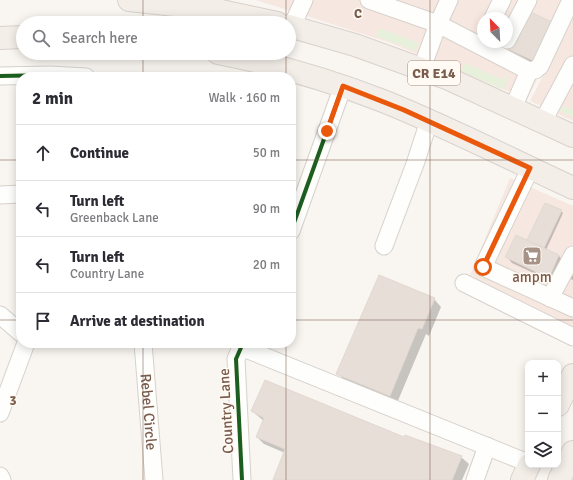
<!DOCTYPE html>
<meta charset="utf-8">
<style>
body{margin:0;font-family:Signika,sans-serif;background:#f7f7f7;color:#2b2b33}
.controls{position:absolute;right:12px;bottom:12px;display:grid;overflow:hidden;border-radius:8px;box-shadow:0 2px 10px #0003}
.controls button{width:36px;height:36px;display:grid;place-items:center;padding:0;border:0;border-bottom:1px solid #e1e1e2;background:#fff;color:#2b2b33;font:20px sans-serif}
.compass{position:absolute;left:477px;top:12px;width:36px;height:36px;border-radius:50%;background:#fff;box-shadow:0 2px 10px #0003;rotate:336deg}
.stop{position:absolute;width:12px;height:12px;margin:-9px;border:3px solid #ea580c;border-radius:50%;background:#fff}
.stop.end{background:#ea580c;border-color:#fff;box-shadow:0 1px 4px #0008}
.list{margin:0;padding:0;list-style:none}
h2{display:flex;justify-content:space-between;align-items:center;height:52px;margin:0;padding:0 16px;font-size:17px}
h2 small{font-size:13px;font-weight:400;color:#7c7c81}
.list li{display:grid;grid-template-columns:26px 1fr auto;gap:12px;align-items:center;box-sizing:border-box;height:56px;padding:0 16px;border-top:1px solid #e1e1e2}
.list b{display:block;font-size:15px;white-space:nowrap}
.list p{margin:0;font-size:13px;white-space:nowrap;color:#7c7c81}
.list em{font-size:13px;font-style:normal;color:#7c7c81}
.icon{flex:none;width:22px;height:22px;fill:none;stroke:currentColor;stroke-width:2;stroke-linecap:round;stroke-linejoin:round}
.map{position:relative;flex:none;width:573px;height:480px;overflow:hidden}
.search{position:absolute;background:#fff;box-shadow:0 2px 10px #0003;left:16px;top:16px;width:280px;height:44px;display:flex;align-items:center;gap:10px;box-sizing:border-box;padding:0 14px;border-radius:22px;color:#7c7c81;font-size:15px}
.panel{position:absolute;background:#fff;box-shadow:0 2px 10px #0003;left:16px;top:72px;width:280px;height:276px;border-radius:16px}
.map>svg:first-child{display:block}
.commercial{fill:#f6e8e1;fill-rule:evenodd}
.green{fill:#e7f0db}
.shadow{fill:#0003}
.building{fill:#e6ded7;stroke:#e2d8d2}
.lines{fill:none;stroke-linecap:round;stroke-linejoin:round}
.minor-casing{stroke:#d7d1cb;stroke-width:19}
.major-casing{stroke:#dad1cc;stroke-width:24}
.minor{stroke:#fefefd;stroke-width:17}
.major{stroke:#f3eee8;stroke-width:22}
.cycleway-casing{stroke:#fffaf3;stroke-width:6}
.cycleway{stroke:#1b5e20;stroke-width:4}
.route{stroke:#ea580c;stroke-width:5}
.grid{fill:none;stroke:#7a5c4d;stroke-width:1;stroke-opacity:0.55}
.labels{text-anchor:middle;dominant-baseline:central;stroke-width:3;stroke-linejoin:round;paint-order:stroke}
.shield{fill:#fffaf3;stroke:#a28b7f;stroke-width:1}
.shield-label{font-size:14px;font-weight:bold;fill:#7a5c4d}
.poi-label{font-size:15px;fill:#7a5c4d;stroke:#fffaf3}
.street-label{font-size:15px;fill:#7a5c4d;stroke:#fffaf3}
.grid-label{font-size:13px;text-anchor:middle;font-weight:bold;fill:#7a5c4d;stroke:#fffaf3;stroke-width:3;stroke-linejoin:round;paint-order:stroke}
</style>
<div class="map">
<svg width="573" height="480" viewBox="0 0 573 480">
<rect width="100%" height="100%" fill="#f9f5f0"/>
<!-- commercial -->
<g class="commercial">
<path d="M256 0H573V11L527 99 388 42ZM483 18H507V42H483Z"/>
<polygon points="573,18 573,121 530,101"/>
<polygon points="510,178 573,206 573,327 472,281 474,276 470,275"/>
</g>
<!-- green -->
<g class="green">
<polygon points="379,28 419,43 416,51 376,36"/>
<polygon points="465,63 504,80 506,75 509,76 504,88 502,89 461,71"/>
<polygon points="563,106 573,110 573,117 560,111"/>
</g>
<!-- shadow -->
<g class="shadow">
<polygon points="525,11 542,67 513,54 507,48"/>
<polygon points="561,211 563,213 546,250 559,256 564,262 555,283 512,263 507,257 532,243 528,240"/>
<polygon points="573,263 573,280 568,278"/>
<polygon points="434,299 441,307 429,336 426,334 397,403 345,381 338,373"/>
<polygon points="252,411 405,439 461,457 469,464 462,480 274,480 285,453 264,444 257,437 264,421"/>
</g>
<!-- building -->
<g class="building">
<polygon points="524,9 554,23 536,62 506,48"/>
<polygon points="545,203 562,210 544,248 527,240"/>
<polygon points="516,235 559,255 549,278 505,257"/>
<polygon points="379,275 435,298 422,329 418,328 390,396 336,374"/>
<polygon points="265,380 404,437 405,435 462,456 452,480 273,480 285,449 256,437 264,418 251,411"/>
</g>
<g class="lines">
<!-- minor casing -->
<g class="minor-casing">
<g id="minor">
<polyline points="369,0 438,24 529,71 535,70 540,66 571,0"/>
<polyline points="493,18 502,0"/>
<polyline points="292,26 304,0"/>
<polyline points="507,40 528,0"/>
<polyline points="422,68 438,24 449,0"/>
<polyline points="0,76 50,75 86,77"/>
<polyline points="513,108 529,71"/>
<polyline points="543,121 573,65"/>
<polyline points="530,169 483,267 573,308"/>
<polyline points="0,195 21,194"/>
<polyline points="291,231 343,86"/>
<polyline points="384,246 415,164 429,121"/>
<polyline points="464,283 573,337"/>
<polyline points="550,298 573,255"/>
<polyline points="0,315 21,333"/>
<path id="s1" d="M143 343 154 480"/>
<polyline points="241,347 528,463"/>
<polyline points="0,413 26,343"/>
<polyline points="0,476 2,480"/>
<polyline points="242,480 236,359 243,343"/>
<polyline points="475,480 487,446"/>
</g>
</g>
<!-- major casing -->
<g class="major-casing">
<g id="major">
<polyline points="129,0 212,9 277,23"/>
<polyline points="289,26 355,45 449,79 573,136"/>
<polyline points="0,38 23,37"/>
<path d="M218 53C274 64 329 80 383 101 448 127 510 159 573 188"/>
<polyline points="558,405 573,375"/>
<polyline points="522,480 529,465"/>
<polyline points="559,480 573,452"/>
</g>
</g>
<!-- minor -->
<use href="#minor" class="minor"/>
<!-- major -->
<use href="#major" class="major"/>
<!-- cycleway casing -->
<g class="cycleway-casing">
<g id="cycleway">
<polyline points="0,76 50,75 86,77"/>
<polyline points="291,231 343,86"/>
<polyline points="242,480 236,359 243,343"/>
</g>
</g>
<!-- cycleway -->
<use href="#cycleway" class="cycleway"/>
</g>
<g class="lines">
<!-- route -->
<polyline class="route" points="327,131 343,86 404,110 530,168 483,267"/>
</g>
<!-- grid -->
<path class="grid" d="M143 0V23M286 0V23M430 0V480M143 53V77M286 53V77M0 160H21M291 160H573M0 320H21M291 320H573M143 343V480M286 343V480"/>
<!-- icons -->
<defs>
<g id="supermarket-square" transform="scale(1)"><rect x="-9" y="-9" width="18" height="18" rx="4" fill="#a69286" stroke="#fffaf3"/><path d="M-6-5.5h2.5l.6 2H6L4.5 2H-2.5L-4.4-4H-6ZM-1.5 3.2a1.3 1.3 0 1 0 .1 0ZM3 3.2a1.3 1.3 0 1 0 .1 0Z" fill="#fff"/></g>
</defs>
<g fill-rule="evenodd">
<use href="#supermarket-square" x="532" y="256"/>
</g>
<g class="labels">
<!-- shield labels -->
<rect class="shield" x="408" y="61" width="52" height="24" rx="3"/>
<g class="shield-label">
<text x="434" y="73">CR E14</text>
</g>
<!-- poi labels -->
<g class="poi-label">
<text x="532" y="277">ampm</text>
</g>
<!-- street labels -->
<g class="street-label">
<text transform="translate(226 411) rotate(-93)">Country Lane</text>
<text stroke="none"><textPath href="#s1" startOffset="69">Rebel Circle</textPath></text>
</g>
</g>
<g class="grid-label">
<text x="358" y="18">C</text>
<text x="13" y="405">3</text>
</g>
</svg>
<div class="controls">
<button>+</button>
<button>−</button>
<button><svg class="icon" aria-label="layers" viewBox="0 0 24 24"><path d="M12 4l9 5-9 5-9-5zM3 14l9 5 9-5"/></svg></button>
</div>
<svg class="compass" viewBox="-18 -18 36 36"><path d="M0-13l5 13h-10z" fill="#e53935"/><path d="M0 13l5-13h-10z" fill="#7c7c81"/></svg>
<div class="stop" style="left:483px;top:267px"></div>
<div class="stop end" style="left:327px;top:131px"></div>
<div class="search"><svg class="icon" aria-label="search" viewBox="0 0 24 24"><circle cx="10" cy="10" r="6"/><path d="M15 15l6 6"/></svg>Search here</div>
<section class="panel">
<h2>2 min<small>Walk · 160 m</small></h2>
<ul class="list">
<li><svg class="icon" aria-label="ahead" viewBox="0 0 24 24"><path d="M12 20V5M6 11l6-6 6 6"/></svg><div><b>Continue</b></div><em>50 m</em></li>
<li><svg class="icon" aria-label="left" viewBox="0 0 24 24"><path d="M17 20v-9H6M10 6l-5 5 5 5"/></svg><div><b>Turn left</b><p>Greenback Lane</p></div><em>90 m</em></li>
<li><svg class="icon" aria-label="left" viewBox="0 0 24 24"><path d="M17 20v-9H6M10 6l-5 5 5 5"/></svg><div><b>Turn left</b><p>Country Lane</p></div><em>20 m</em></li>
<li><svg class="icon" aria-label="arrive" viewBox="0 0 24 24"><path d="M6 21V4h12l-3 4 3 4H6"/></svg><div><b>Arrive at destination</b></div></li>
</ul>
</section>
</div>
